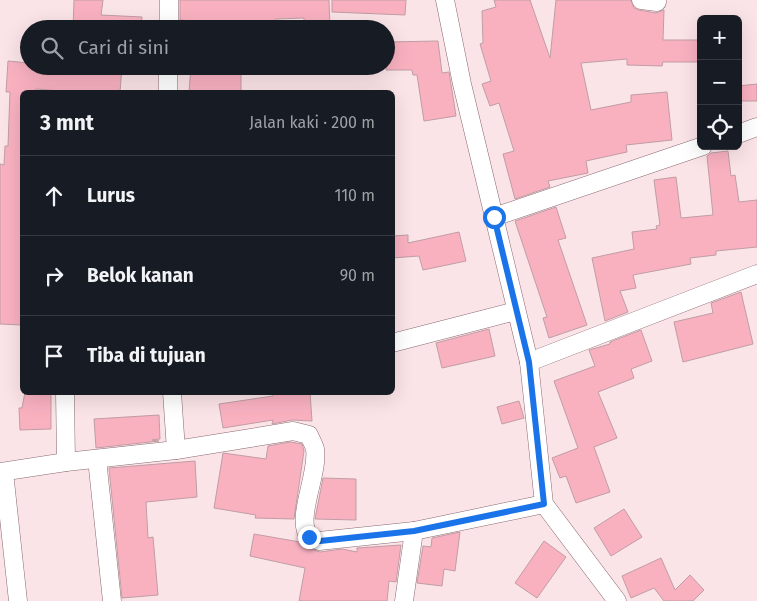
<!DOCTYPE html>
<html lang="id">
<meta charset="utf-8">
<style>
body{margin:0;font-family:"Fira Sans",sans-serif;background:#242831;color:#f1f3f6}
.controls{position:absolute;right:15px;top:15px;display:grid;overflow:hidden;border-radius:8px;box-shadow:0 5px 20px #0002}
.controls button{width:45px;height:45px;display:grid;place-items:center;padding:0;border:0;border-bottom:1px solid #363941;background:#171b24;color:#f1f3f6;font:25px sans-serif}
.stop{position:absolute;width:15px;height:15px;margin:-11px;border:4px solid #1a73e8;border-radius:50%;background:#fff}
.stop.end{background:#1a73e8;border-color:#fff;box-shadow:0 1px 5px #0008}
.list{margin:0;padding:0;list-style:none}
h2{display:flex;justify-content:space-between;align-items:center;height:65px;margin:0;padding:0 20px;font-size:21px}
h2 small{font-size:16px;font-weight:400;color:#9ea1a6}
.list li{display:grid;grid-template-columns:32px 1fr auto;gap:15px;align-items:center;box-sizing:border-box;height:80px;padding:0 20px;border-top:1px solid #363941}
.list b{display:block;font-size:19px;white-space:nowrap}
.list em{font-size:16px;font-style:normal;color:#9ea1a6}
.icon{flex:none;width:28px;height:28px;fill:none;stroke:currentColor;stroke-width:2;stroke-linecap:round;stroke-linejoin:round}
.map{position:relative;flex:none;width:757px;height:601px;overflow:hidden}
.search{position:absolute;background:#171b24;box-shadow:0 5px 20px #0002;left:20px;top:20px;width:375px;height:55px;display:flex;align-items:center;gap:12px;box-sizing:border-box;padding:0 18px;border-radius:28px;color:#9ea1a6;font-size:19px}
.panel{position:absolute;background:#171b24;box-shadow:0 5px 20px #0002;left:20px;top:90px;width:375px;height:305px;border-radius:8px}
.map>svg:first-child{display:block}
.building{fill:#f9b1c0;stroke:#c09da4}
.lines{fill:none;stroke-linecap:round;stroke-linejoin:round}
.minor-casing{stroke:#8a6970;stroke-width:19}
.minor{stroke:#fff;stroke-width:18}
.route{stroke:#1a73e8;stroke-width:6}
</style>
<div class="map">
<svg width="757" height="601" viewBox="0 0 757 601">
<rect width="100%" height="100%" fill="#fbe4e8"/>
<!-- building -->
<g class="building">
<polygon points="74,0 103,0 101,15 142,17 141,29 73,29"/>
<polygon points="180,0 329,0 330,26 304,26 304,18 276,19 276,24 248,23 248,27 229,27 228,24 180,20"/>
<polygon points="332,0 406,0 405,15 332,12"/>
<polygon points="494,0 530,0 550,58 556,0 631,0 634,8 639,10 656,13 664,10 663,40 701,40 701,62 663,62 662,66 627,65 627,59 581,63 591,110 631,102 631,95 667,92 672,140 626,145 627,152 586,161 588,173 548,181 550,187 515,199 503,154 514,151 499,103 490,106 482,84 491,81 480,44 483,43 482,11 496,7"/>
<polygon points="438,41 442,73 449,72 456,116 424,121 417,75 413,75 412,70 386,70 386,42"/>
<polygon points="8,61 29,63 29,66 122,66 120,92 75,92 36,89 36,92 22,92 22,325 0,324 0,164 4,165 5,146 8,146 10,92 6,92"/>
<polygon points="191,66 241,66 241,92 189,92"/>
<polygon points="757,84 757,101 738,101 738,86"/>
<polygon points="728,151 731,176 735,175 739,202 757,200 757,247 716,251 716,255 690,258 691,264 633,275 636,288 620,291 628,312 605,321 592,258 634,249 632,232 657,229 656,226 660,225 654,180 676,177 681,218 713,215 707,156 711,153"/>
<polygon points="556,207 566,238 558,240 587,325 549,338 543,318 547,317 515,221"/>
<polygon points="459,232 466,261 423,270 419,256 392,258 392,236 408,235 408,243"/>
<polygon points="741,292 753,344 683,362 674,322 713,313 711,303"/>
<polygon points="489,329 495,356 442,368 436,343"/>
<polygon points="641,330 652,361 631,369 634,378 598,392 617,438 594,447 610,492 576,503 566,476 560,478 552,458 578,448 554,381 595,366 589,350 610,344 610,342"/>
<polygon points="25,392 51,392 51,429 20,430 19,408 22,408"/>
<polygon points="297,392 310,392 312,421 292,420 272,424 273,420 223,428 219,404 273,396 273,394"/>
<polygon points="519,401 524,418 502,424 497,407"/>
<polygon points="159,415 160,439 152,440 159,441 96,448 94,419"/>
<polygon points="290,442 302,444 304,451 294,519 255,518 256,515 214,508 223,453 266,459 268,446"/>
<polygon points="195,461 197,497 146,502 148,538 153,537 158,595 122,598 109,468"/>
<polygon points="323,478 356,479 356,520 315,519"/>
<polygon points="624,509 642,537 611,556 594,528"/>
<polygon points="460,532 455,571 444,569 442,586 417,583 423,546 431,547 432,538"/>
<polygon points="254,534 300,542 305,547 320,552 342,549 357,552 357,548 401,545 396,582 389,581 387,601 299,601 305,568 250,556"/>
<polygon points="544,541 566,557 537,598 515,583"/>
<polygon points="661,558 675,590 690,575 704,590 693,601 664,601 654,588 631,598 622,576"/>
</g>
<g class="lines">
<!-- minor casing -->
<g class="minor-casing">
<g id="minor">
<polyline points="445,0 462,84 529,362 544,504 617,601"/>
<polyline points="641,0 657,2"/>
<polyline points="169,29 169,0"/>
<polyline points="168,92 168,66"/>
<polyline points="738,134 757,127"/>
<polyline points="494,217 703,146"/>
<polyline points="392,343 516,311"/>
<polyline points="529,362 757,274"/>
<polyline points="65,392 66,462"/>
<polyline points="172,392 176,450"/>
<polyline points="97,459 112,601"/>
<path d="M0 472 66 462 176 450 293 431 309 435C311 440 314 445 315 449 319 474 295 518 309 537L319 541 414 531 544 504"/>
<polyline points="4,472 18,601"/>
<polyline points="404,601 414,531"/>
</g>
</g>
<!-- minor -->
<use href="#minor" class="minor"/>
</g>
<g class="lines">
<!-- route -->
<polyline class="route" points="309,537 320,541 414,531 544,504 529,362 494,217"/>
</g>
</svg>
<div class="controls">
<button>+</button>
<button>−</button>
<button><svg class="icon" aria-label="locate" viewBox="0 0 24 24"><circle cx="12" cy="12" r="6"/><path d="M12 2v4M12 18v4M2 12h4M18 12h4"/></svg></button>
</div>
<div class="stop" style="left:494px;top:217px"></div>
<div class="stop end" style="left:309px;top:537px"></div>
<div class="search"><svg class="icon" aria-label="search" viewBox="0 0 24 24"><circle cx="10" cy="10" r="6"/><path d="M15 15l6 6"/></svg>Cari di sini</div>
<section class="panel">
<h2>3 mnt<small>Jalan kaki · 200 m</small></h2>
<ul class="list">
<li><svg class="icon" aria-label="ahead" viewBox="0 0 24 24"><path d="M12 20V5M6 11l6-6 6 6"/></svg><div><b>Lurus</b></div><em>110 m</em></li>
<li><svg class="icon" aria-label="right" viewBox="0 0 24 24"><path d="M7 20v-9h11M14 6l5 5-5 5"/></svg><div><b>Belok kanan</b></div><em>90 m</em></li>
<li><svg class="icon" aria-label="arrive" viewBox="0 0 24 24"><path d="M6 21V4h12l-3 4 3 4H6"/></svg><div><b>Tiba di tujuan</b></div></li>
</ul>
</section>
</div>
